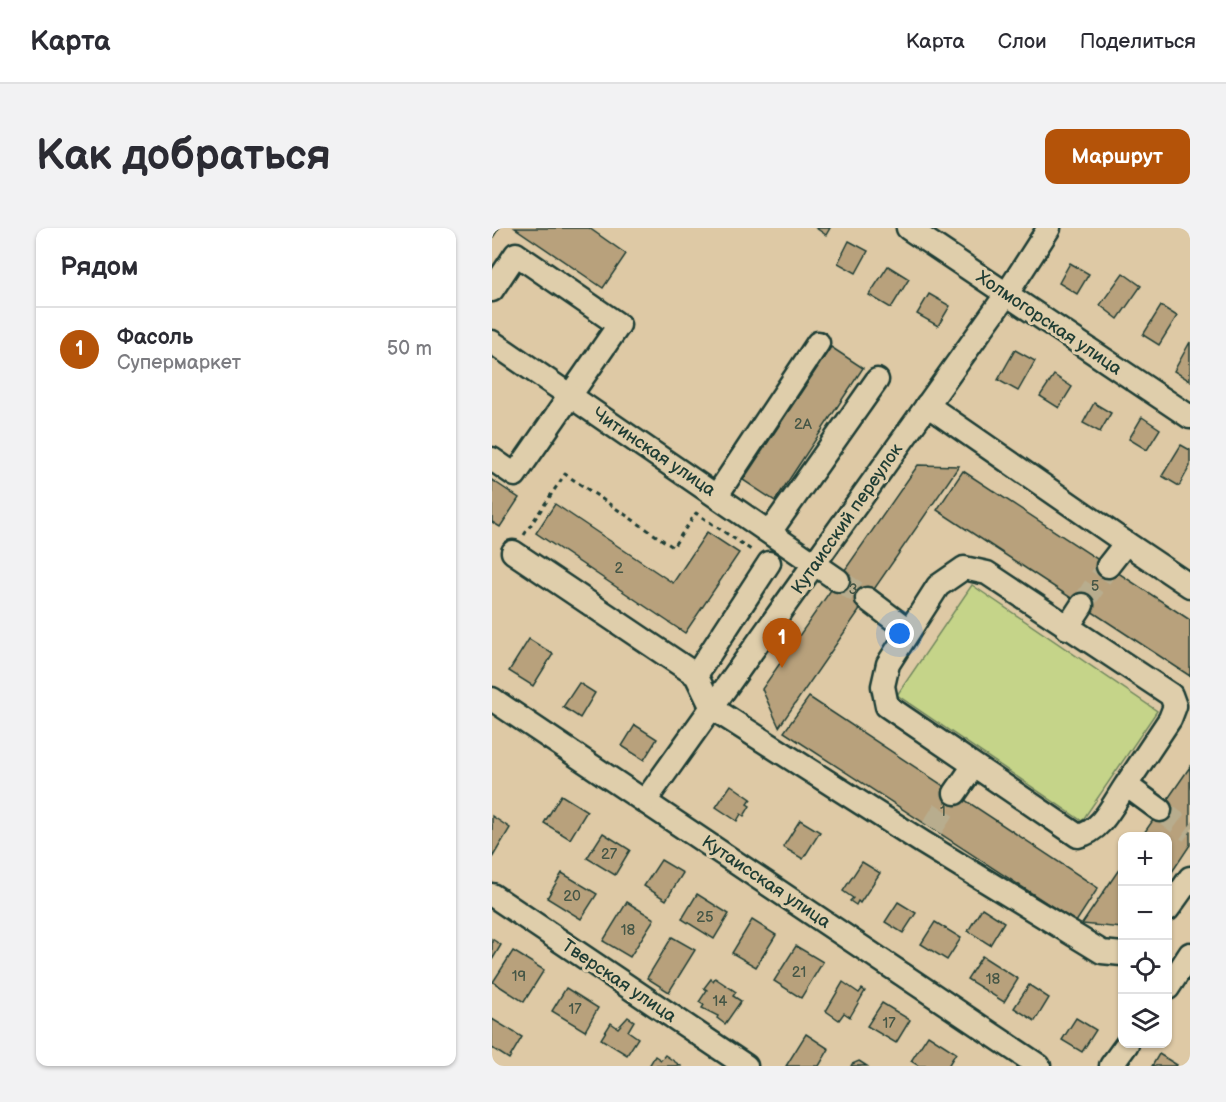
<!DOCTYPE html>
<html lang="ru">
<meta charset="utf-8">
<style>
body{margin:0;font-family:"Balsamiq Sans",sans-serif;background:#f2f2f3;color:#2b2b33}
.controls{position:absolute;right:18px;bottom:18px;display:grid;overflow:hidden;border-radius:12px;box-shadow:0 2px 4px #0004}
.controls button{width:54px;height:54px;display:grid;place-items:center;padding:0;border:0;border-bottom:2px solid #e1e1e2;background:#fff;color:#2b2b33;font:30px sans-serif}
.you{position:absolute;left:408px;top:406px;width:21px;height:21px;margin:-15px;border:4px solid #fff;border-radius:50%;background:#1a73e8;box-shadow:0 0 0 9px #1a73e833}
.badge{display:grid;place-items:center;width:39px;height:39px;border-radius:50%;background:#b45309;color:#fff;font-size:20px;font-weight:700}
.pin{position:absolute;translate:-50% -50px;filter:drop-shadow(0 2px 3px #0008)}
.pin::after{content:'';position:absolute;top:32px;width:21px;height:18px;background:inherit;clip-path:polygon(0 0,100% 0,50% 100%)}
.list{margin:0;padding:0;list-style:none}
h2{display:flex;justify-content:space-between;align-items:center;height:78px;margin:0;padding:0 24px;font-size:26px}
h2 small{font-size:20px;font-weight:400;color:#7c7c81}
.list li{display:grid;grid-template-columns:39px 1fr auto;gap:18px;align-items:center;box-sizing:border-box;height:84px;padding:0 24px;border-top:2px solid #e1e1e2}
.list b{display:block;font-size:22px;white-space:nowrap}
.list p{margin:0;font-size:20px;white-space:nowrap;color:#7c7c81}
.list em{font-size:20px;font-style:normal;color:#7c7c81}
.icon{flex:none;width:33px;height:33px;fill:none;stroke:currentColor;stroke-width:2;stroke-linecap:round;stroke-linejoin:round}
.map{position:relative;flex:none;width:698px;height:838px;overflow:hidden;border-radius:12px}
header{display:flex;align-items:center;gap:36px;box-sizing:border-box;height:84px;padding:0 30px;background:#fff;border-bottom:2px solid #e1e1e2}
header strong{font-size:28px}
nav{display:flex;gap:33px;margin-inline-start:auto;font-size:21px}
.intro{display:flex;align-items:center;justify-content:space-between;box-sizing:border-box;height:144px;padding:0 36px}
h1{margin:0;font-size:42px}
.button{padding:15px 27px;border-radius:12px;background:#b45309;color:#fff;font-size:21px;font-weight:700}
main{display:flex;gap:36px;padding:0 36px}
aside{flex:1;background:#fff;border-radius:12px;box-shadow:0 2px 4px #0004}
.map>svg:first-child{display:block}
.green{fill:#c5d489;stroke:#72885e;stroke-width:1.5}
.building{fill:#b8a17c;stroke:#1f3d34;stroke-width:1.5}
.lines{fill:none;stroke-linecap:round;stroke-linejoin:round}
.minor-tunnel{stroke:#b8ad8e;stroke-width:22;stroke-dasharray:22 11;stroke-linecap:butt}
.minor-casing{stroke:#1f3d34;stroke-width:27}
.path{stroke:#1f3d34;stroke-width:3;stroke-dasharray:4.5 4.5;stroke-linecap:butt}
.minor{stroke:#dfceab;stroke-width:22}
.labels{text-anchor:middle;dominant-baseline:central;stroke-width:6;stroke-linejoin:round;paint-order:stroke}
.number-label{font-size:15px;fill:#455646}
.street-label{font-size:18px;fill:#1f3d34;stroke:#dfceab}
</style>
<header>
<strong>Карта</strong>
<nav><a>Карта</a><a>Слои</a><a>Поделиться</a></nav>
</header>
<div class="intro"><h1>Как добраться</h1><a class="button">Маршрут</a></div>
<main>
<aside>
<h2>Рядом<small></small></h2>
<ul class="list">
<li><span class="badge">1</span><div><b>Фасоль</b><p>Супермаркет</p></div><em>50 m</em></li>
</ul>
</aside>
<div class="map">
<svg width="698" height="838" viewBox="0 0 698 838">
<rect width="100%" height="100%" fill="#dec9a5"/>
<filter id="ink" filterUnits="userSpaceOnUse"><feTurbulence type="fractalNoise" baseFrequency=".0167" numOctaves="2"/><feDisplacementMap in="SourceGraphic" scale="12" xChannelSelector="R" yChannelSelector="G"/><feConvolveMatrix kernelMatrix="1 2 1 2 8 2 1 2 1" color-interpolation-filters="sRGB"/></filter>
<g filter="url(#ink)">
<!-- green -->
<polygon class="green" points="480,357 665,483 590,593 405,467"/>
<!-- building -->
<g class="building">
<polygon points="0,0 7,0 0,11"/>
<polygon points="23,0 97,0 134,26 111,60"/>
<polygon points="324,0 338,0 334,7"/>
<polygon points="357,13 376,23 364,45 346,35"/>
<polygon points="578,35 597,46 585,66 567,55"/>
<polygon points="396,38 417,51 399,80 377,67"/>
<polygon points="631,45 649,58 626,91 608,77"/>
<polygon points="437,66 458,78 446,98 425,86"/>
<polygon points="669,78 685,88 667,117 651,107"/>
<polygon points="698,114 698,153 682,143"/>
<polygon points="339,119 371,140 283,273 251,252"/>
<polygon points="523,122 543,133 526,163 506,152"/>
<polygon points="562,147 580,159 567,180 548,168"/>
<polygon points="602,175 619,185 608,204 591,195"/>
<polygon points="650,189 668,201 655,222 637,211"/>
<polygon points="689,217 698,222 698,238 687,258 670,248"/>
<polygon points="426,237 467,238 287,499 270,461"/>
<polygon points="471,243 698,392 698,448 445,282"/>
<polygon points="0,252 27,270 8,299 0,294"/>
<polygon points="63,276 181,355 215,304 247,325 193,405 44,305"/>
<polygon points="37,411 61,426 41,458 17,443"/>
<polygon points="87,455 103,465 88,490 71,479"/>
<polygon points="317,469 606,660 584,694 292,504"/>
<polygon points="143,497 165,511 152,532 130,518"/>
<polygon points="698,539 698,617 676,650 676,608 650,608"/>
<polygon points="239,557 259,571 255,576 258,578 252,588 249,586 245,593 224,579"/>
<polygon points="69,567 95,583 78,611 52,595"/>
<polygon points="0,588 18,600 0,630"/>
<polygon points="308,592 328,604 311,631 291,619"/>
<polygon points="111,605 138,622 123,647 95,630"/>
<polygon points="169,632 191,645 174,672 152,658"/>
<polygon points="370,634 388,645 368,675 366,673 364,677 358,673 361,670 351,663"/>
<polygon points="630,637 630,700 590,696"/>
<polygon points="70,645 105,666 89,691 55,670"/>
<polygon points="205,666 237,686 222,711 190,691"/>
<polygon points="135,674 162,691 138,729 111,713"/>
<polygon points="406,674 424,685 411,705 393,694"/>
<polygon points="490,680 512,694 498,717 476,703"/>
<polygon points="260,692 284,707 264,739 240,725"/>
<polygon points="443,694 469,710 455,732 429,716"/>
<polygon points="180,709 203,722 177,764 155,750"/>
<polygon points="0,711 9,717 0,732"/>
<polygon points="304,718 331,734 309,770 282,753"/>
<polygon points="21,723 52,742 32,774 1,754"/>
<polygon points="490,728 526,751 512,774 475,751"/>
<polygon points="223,750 244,764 241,768 249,773 233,796 225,790 226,788 210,780 212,777 207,774 215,762 212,760 219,751 221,753"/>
<polygon points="351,754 367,765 370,761 373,763 358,789 352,785 347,792 334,783"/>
<polygon points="537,757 557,770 543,793 522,780"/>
<polygon points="74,760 106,780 93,803 60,783"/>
<polygon points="390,775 418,792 404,815 375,798"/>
<polygon points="136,789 142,793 136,803 146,810 135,827 109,811 119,795 126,800"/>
<polygon points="584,790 604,802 590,824 570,812"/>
<polygon points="0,791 30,809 17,831 0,820"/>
<polygon points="314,806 337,821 327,838 294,838"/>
<polygon points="436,807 464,825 456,838 427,838 419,833"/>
<polygon points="667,826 685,837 684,838 660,838"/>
<polygon points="173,827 189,838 157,838 163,828 169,832"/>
<polygon points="367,833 375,838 359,838 360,836"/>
</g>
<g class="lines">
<!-- minor-tunnel -->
<g class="minor-tunnel">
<polyline points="346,352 375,371"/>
<polyline points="590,377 616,338"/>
<polyline points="668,582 698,604"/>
<polyline points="440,600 463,565"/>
</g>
<!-- minor casing -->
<g class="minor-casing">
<g id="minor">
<polyline points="416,0 698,189"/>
<polyline points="0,62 24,26 127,97 23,247 0,231"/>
<polyline points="0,114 346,352"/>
<polyline points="435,177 634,315 616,338"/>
<polyline points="225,267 326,115"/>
<polyline points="278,304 385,152"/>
<polyline points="634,315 698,358"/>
<polyline points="21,324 204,447 220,480 430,614 610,724 630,726"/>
<polyline points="375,371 416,402"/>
<polyline points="575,400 590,377"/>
<polyline points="204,447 277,335"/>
<polyline points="0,471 547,838"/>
<path d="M634 557C621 576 610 603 586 608L395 478 391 458 396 436 446 358 472 340 495 345 679 467 683 478 678 491 634 557 668 582"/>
<polyline points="463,565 481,539"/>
<polyline points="153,573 514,67 557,0"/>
<polyline points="0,667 254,838"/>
<polyline points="676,681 698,650"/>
<polyline points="676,760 698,726"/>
<polyline points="619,838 635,816"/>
</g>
</g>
<!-- path -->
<polyline class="path" points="32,307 73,246 181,319 204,285 262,324"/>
<!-- minor -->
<use href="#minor" class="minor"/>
</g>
</g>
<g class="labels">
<!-- number labels -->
<g class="number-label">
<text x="311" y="196">2А</text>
<text x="127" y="340">2</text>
<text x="603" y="358">5</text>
<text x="361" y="361">3</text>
<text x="451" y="583">1</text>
<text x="117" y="626">27</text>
<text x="80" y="668">20</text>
<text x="213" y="689">25</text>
<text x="136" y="702">18</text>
<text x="307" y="744">21</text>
<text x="27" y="748">19</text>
<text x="501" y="751">18</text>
<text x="228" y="773">14</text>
<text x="83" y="781">17</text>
<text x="397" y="795">17</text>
</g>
<!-- street labels -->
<g class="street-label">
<text transform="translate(557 95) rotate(34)">Холмогорская улица</text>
<text transform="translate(162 224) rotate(34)">Читинская улица</text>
<text transform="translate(355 291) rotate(-55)">Кутаисский переулок</text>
<text transform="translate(274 654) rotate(34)">Кутаисская улица</text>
<text transform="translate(127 753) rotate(34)">Тверская улица</text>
</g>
</g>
</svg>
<div class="controls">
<button>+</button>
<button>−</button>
<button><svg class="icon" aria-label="locate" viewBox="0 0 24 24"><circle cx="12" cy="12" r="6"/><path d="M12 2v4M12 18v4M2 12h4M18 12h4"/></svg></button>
<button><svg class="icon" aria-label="layers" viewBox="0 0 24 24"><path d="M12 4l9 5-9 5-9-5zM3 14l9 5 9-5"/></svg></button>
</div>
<div class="you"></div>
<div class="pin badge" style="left:290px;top:440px">1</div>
</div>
</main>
